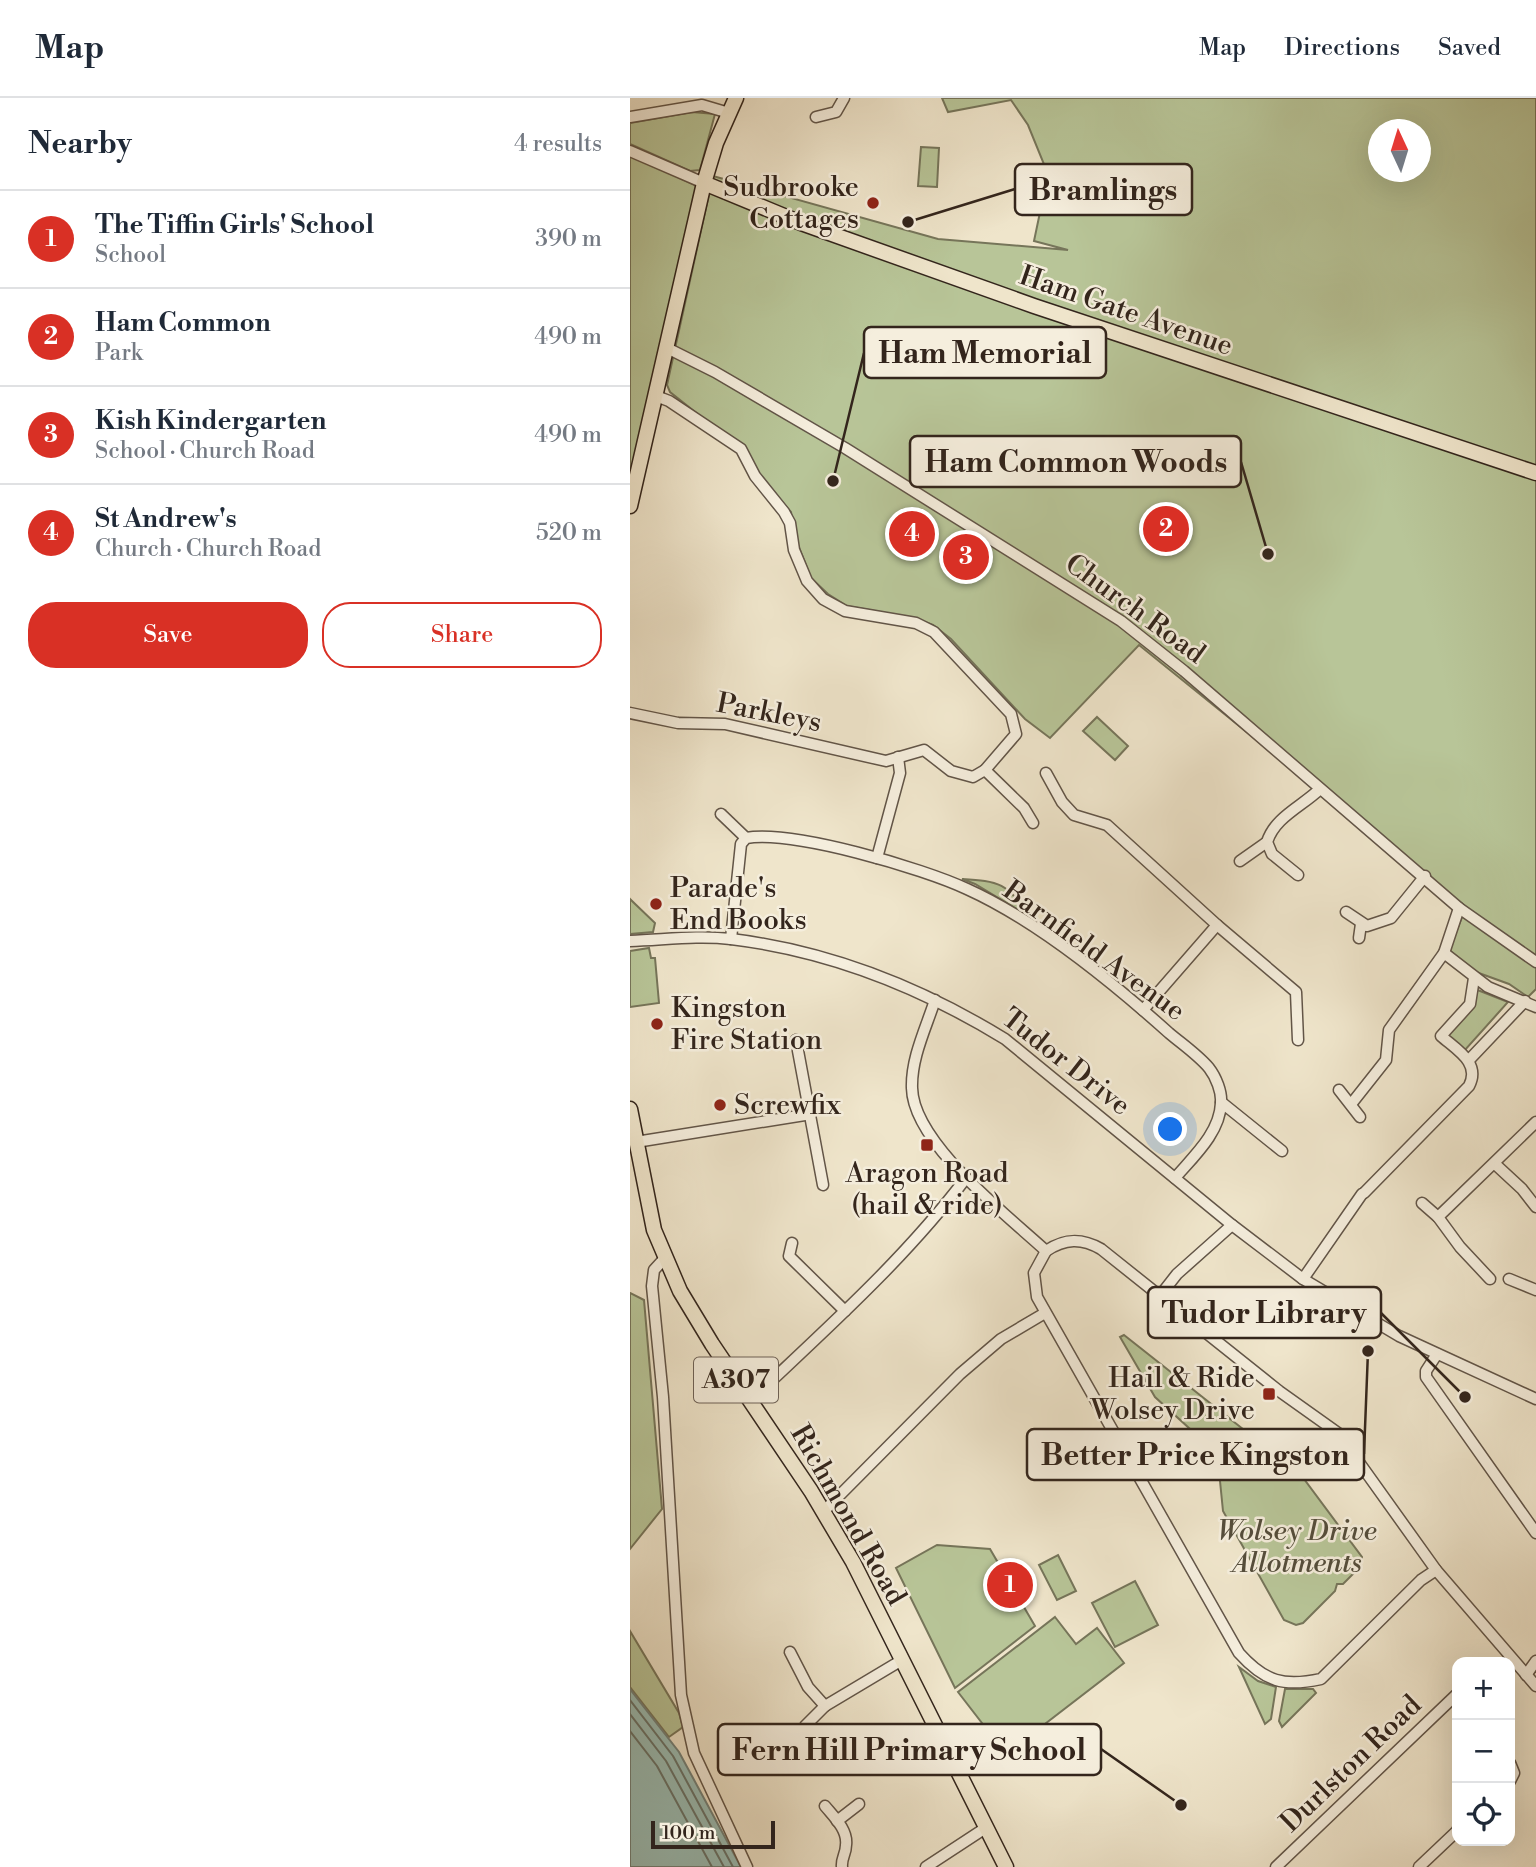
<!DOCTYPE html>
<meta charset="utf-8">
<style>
body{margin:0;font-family:"Libre Bodoni",serif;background:#f6f6f7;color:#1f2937}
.controls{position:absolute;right:21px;bottom:21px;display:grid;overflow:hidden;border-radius:14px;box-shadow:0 7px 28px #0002}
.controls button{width:63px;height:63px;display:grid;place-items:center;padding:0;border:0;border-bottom:2px solid #e0e1e3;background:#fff;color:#1f2937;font:35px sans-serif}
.compass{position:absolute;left:738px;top:21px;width:63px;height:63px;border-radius:50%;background:#fff;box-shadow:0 7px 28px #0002;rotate:356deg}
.scale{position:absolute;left:21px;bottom:18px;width:124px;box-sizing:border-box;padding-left:7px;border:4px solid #33251c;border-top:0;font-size:19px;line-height:24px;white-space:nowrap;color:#33251c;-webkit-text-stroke:5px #f5eedd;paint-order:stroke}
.you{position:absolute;left:541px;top:1032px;width:24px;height:24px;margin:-18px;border:5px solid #fff;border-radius:50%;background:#1a73e8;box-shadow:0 0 0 10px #1a73e833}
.badge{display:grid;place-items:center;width:46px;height:46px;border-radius:50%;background:#d93025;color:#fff;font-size:23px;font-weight:700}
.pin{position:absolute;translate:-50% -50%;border:4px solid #fff;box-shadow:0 2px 7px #0006}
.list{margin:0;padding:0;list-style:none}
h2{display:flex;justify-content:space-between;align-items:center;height:91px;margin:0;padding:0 28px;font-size:30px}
h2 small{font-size:23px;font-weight:400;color:#747a83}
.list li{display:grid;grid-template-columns:46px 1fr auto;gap:21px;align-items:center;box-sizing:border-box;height:98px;padding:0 28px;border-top:2px solid #e0e1e3}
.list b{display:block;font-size:26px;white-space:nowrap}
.list p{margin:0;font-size:23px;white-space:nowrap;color:#747a83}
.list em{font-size:23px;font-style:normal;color:#747a83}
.actions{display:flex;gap:14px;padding:21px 28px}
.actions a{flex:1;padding:16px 0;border:2px solid #d93025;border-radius:28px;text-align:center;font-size:24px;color:#d93025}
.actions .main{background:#d93025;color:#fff}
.icon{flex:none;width:38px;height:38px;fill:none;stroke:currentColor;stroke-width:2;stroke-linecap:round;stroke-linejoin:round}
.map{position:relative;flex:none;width:906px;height:1769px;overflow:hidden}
header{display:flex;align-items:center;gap:42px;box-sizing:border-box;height:98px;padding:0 35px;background:#fff;border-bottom:2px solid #e0e1e3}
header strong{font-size:33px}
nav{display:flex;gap:38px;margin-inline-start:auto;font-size:24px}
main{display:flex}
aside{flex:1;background:#fff}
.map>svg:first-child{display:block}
.green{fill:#b8c598;stroke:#76755a;stroke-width:2;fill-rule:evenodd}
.water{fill:#9abfb8;stroke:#71817a;stroke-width:2}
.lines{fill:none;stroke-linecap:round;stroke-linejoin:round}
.shore{stroke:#66726a;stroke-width:2}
.minor-casing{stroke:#625548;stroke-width:13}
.major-casing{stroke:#33251c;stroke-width:17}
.minor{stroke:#f5eedd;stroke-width:10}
.major{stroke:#efe5cb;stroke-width:14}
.poi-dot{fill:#8f2418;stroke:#f5eedd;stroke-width:2.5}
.labels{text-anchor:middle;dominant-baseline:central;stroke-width:5;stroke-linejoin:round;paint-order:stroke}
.shield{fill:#f5eedd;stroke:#6d6156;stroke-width:2}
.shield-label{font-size:26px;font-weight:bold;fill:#33251c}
.poi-label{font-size:28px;fill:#33251c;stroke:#f5eedd;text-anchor:start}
.street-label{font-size:28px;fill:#33251c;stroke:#f5eedd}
.park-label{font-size:28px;font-style:italic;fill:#544d3b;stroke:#f5eedd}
.leader{fill:none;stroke:#33251c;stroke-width:2.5}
.callout-dot{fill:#33251c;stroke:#f5eedd;stroke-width:2.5}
.callout{fill:#f5eedd;stroke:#33251c;stroke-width:2.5}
.callout-label{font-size:30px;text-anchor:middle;font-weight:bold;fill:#33251c}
</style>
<header>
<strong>Map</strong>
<nav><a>Map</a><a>Directions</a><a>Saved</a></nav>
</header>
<main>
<aside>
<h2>Nearby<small>4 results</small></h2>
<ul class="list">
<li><span class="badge">1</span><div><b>The Tiffin Girls' School</b><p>School</p></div><em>390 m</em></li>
<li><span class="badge">2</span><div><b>Ham Common</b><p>Park</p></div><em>490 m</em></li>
<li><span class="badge">3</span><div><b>Kish Kindergarten</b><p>School · Church Road</p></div><em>490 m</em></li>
<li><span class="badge">4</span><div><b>St Andrew's</b><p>Church · Church Road</p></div><em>520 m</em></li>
</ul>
<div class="actions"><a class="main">Save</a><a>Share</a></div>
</aside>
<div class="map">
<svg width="906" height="1769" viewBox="0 0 906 1769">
<rect width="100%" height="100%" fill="#efe5cb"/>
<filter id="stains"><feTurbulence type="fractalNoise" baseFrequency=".00286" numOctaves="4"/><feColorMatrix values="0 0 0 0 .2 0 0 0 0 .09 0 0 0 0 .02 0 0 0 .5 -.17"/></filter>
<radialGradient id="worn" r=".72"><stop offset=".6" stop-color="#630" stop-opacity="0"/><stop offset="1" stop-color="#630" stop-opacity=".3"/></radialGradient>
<!-- green -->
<g class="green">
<path d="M312 0H906V891L898 899 879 886 846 874 819 852 834 814 795 778 509 547 420 640 395 621 321 541 303 527 284 520 217 508 198 496 181 480 165 439 161 414 131 380 118 356 40 294 37 287 83 78 308 141 438 152 404 143 418 76 398 27 381 2 318 14ZM748 32H790V74H748Z"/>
<polygon points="62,14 85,16 70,72 60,73 0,46 0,25"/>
<polygon points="291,49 309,50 307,89 288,88"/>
<polygon points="0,56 67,88 0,391"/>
<polygon points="467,619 498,648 485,662 453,633"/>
<path d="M332 781C368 783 379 785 398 818L345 786Z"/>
<polygon points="0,801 25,825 23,834 0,836"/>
<polygon points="19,850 21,860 25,860 29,905 0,909 0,853"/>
<polygon points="845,891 878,904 835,952 815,938"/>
<polygon points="0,1195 14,1202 32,1411 0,1451"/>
<polygon points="494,1237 671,1377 732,1459 729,1470 713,1486 707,1486 705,1493 673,1525 666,1527 654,1522 593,1413 590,1383 560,1331 525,1299 490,1239"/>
<polygon points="307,1447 360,1451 405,1528 325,1590 266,1470"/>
<polygon points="428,1457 446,1493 427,1502 409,1467"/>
<polygon points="505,1483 528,1527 485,1549 462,1505"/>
<polygon points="425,1519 446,1546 467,1530 494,1565 376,1656 328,1594"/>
<polygon points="0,1533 49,1615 53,1629 39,1639 0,1589"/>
<polygon points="609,1569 628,1583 646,1589 641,1621 635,1626"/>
<polygon points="655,1591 683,1591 686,1595 652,1629 649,1623"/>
</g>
<!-- water -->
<polygon class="water" points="0,1591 49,1654 111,1769 0,1769"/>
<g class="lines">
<!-- shore -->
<g class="shore">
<polyline points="0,1602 43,1658 103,1769"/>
<polyline points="0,1616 36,1663 94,1769"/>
<polyline points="0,1633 27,1668 82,1769"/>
</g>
<!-- minor casing -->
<g class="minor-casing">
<g id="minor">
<polyline points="0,19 72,7 99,15"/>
<polyline points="186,19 206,14 214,0"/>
<polyline points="0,53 74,85"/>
<polyline points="37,250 85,274 215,350 491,523 554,573 829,810 906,864"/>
<polyline points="0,615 48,625 95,626 256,663 294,652 321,673 343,679 355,672 386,636 381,616 304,534 286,525 215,513 193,501 177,483 164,452 160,425 154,414 125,378 111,351 39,303 26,298"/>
<polyline points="355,672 394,710 403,725"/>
<polyline points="416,675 432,704 444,717 477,727 587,827 666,894 668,942"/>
<polyline points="91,716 116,740"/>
<polyline points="247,760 270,675 268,659"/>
<polyline points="610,763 637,744"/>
<path d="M668 777 642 756 637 744C645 719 671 709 690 691"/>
<polyline points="716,814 737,828 761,820 795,778"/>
<polyline points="729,840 731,826"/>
<path d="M101 841 111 746 116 740C163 732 292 770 337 791 408 823 481 883 539 935 552 946 568 957 579 970 586 979 592 994 591 1005 590 1035 563 1059 545 1080"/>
<path d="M0 843C34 842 67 837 101 841 199 853 292 890 375 941L602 1127 673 1181 769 1238 906 1301"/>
<polyline points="814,855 858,889 906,909"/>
<path d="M305 902C296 930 281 960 282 990 283 1045 377 1117 416 1153 435 1140 452 1140 471 1151L649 1293 708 1335 806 1472 906 1588"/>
<polyline points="513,912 587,827"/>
<polyline points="166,942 193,1087"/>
<polyline points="839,962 895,903"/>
<polyline points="709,992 730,1019"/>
<polyline points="591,1004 652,1053"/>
<polyline points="722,1005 756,962 759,932 814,855 829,810"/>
<polyline points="6,1044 181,1016"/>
<polyline points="865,1066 892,1091 906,1109"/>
<path d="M734 1095 839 988C851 965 827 952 811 938L840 906 844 880"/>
<polyline points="792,1105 808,1119"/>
<polyline points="162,1145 159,1158 215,1213"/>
<path d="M416 1153 404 1175 407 1199 609 1555C635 1584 654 1589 691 1581L791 1482 806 1472"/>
<polyline points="35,1160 24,1172 22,1188 33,1299 51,1597 64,1655 117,1769"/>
<polyline points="673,1181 732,1096"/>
<polyline points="860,1181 830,1149 808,1119 906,1024"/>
<polyline points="879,1181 906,1192"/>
<polyline points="529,1199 547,1176 602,1127"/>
<polyline points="807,1256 796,1273 796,1279 906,1435"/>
<path d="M120 1303C195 1232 274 1162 336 1080"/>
<polyline points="194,1413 330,1276 371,1241 415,1215"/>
<polyline points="160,1554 178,1589 195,1608 272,1562"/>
<polyline points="896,1577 906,1563"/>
<polyline points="175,1628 195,1608"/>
<polyline points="880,1665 884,1675 880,1683"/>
<path d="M195 1708C204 1719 218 1732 216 1747 216 1756 211 1760 212 1769"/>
<polyline points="207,1723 229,1706"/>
<polyline points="296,1769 357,1729"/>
<polyline points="646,1769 827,1596"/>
<polyline points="789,1769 827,1733"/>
</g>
</g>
<!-- major casing -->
<g class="major-casing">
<g id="major">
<polyline points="74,85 171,125 404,208 906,375"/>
<polyline points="0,408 74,85 86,45 106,0"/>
<polyline points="0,1011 24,1132 50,1193 82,1246 181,1393 223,1464 376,1769"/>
</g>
</g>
<!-- minor -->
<use href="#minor" class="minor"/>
<!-- major -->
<use href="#major" class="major"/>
</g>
<!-- markers -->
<g class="poi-dot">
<circle cx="243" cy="105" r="7"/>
<circle cx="26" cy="806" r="7"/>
<circle cx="27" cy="926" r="7"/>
<circle cx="90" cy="1007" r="7"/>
<rect x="290" y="1040" width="14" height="14" rx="3.5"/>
<rect x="632" y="1289" width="14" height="14" rx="3.5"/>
</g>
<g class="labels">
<!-- shield labels -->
<rect class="shield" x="64" y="1259.5" width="84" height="45" rx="5"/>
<g class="shield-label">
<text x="106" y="1282">A307</text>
</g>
<!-- poi labels -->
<g class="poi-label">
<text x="229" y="89" text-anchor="end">Sudbrooke<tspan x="229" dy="32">Cottages</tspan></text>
<text x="40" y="790">Parade's<tspan x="40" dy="32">End Books</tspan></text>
<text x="41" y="910">Kingston<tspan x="41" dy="32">Fire Station</tspan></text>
<text x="104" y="1007">Screwfix</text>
<text x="297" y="1075" text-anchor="middle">Aragon Road<tspan x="297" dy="32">(hail &amp; ride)</tspan></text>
<text x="625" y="1280" text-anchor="end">Hail &amp; Ride<tspan x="625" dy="32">Wolsey Drive</tspan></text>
</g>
<!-- street labels -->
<g class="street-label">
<text transform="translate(496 213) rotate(19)">Ham Gate Avenue</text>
<text transform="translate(505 511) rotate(36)">Church Road</text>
<text transform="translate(139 615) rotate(11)">Parkleys</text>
<text transform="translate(464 853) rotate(36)">Barnfield Avenue</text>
<text transform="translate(436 964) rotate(38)">Tudor Drive</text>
<text transform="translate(218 1417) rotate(60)">Richmond Road</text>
<text transform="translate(721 1666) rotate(-44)">Durlston Road</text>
</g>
<!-- park labels -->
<g class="park-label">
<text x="667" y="1433">Wolsey Drive<tspan x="667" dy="32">Allotments</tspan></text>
</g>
</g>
<!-- callouts -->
<path class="leader" d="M278 124L385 91M203 383L234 255M638 456L611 364M835 1299L751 1215M738 1253L734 1356M551 1707L471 1651"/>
<g class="callout-dot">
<circle cx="278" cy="124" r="7"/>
<circle cx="203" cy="383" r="7"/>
<circle cx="638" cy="456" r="7"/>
<circle cx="835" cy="1299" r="7"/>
<circle cx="738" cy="1253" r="7"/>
<circle cx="551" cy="1707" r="7"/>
</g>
<g class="callout">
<rect x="385" y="66" width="177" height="51" rx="7"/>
<rect x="234" y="229" width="242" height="51" rx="7"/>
<rect x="280" y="338" width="331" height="51" rx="7"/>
<rect x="518" y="1189" width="233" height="51" rx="7"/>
<rect x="397" y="1331" width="337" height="51" rx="7"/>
<rect x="88" y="1626" width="383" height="51" rx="7"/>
</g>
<g class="callout-label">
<text x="473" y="102">Bramlings</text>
<text x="355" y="265">Ham Memorial</text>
<text x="446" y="374">Ham Common Woods</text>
<text x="634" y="1225">Tudor Library</text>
<text x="565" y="1367">Better Price Kingston</text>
<text x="279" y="1662">Fern Hill Primary School</text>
</g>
<rect width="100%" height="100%" filter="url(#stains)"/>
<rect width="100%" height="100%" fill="url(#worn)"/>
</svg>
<div class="controls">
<button>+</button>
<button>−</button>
<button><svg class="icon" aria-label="locate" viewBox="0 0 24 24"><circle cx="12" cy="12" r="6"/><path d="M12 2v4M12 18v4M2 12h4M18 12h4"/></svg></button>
</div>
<svg class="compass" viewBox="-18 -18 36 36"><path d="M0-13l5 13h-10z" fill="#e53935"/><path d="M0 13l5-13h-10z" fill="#747a83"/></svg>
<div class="scale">100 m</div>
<div class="you"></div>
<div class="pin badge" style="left:380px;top:1487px">1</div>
<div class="pin badge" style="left:536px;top:431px">2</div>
<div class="pin badge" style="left:336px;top:459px">3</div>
<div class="pin badge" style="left:282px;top:436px">4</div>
</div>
</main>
